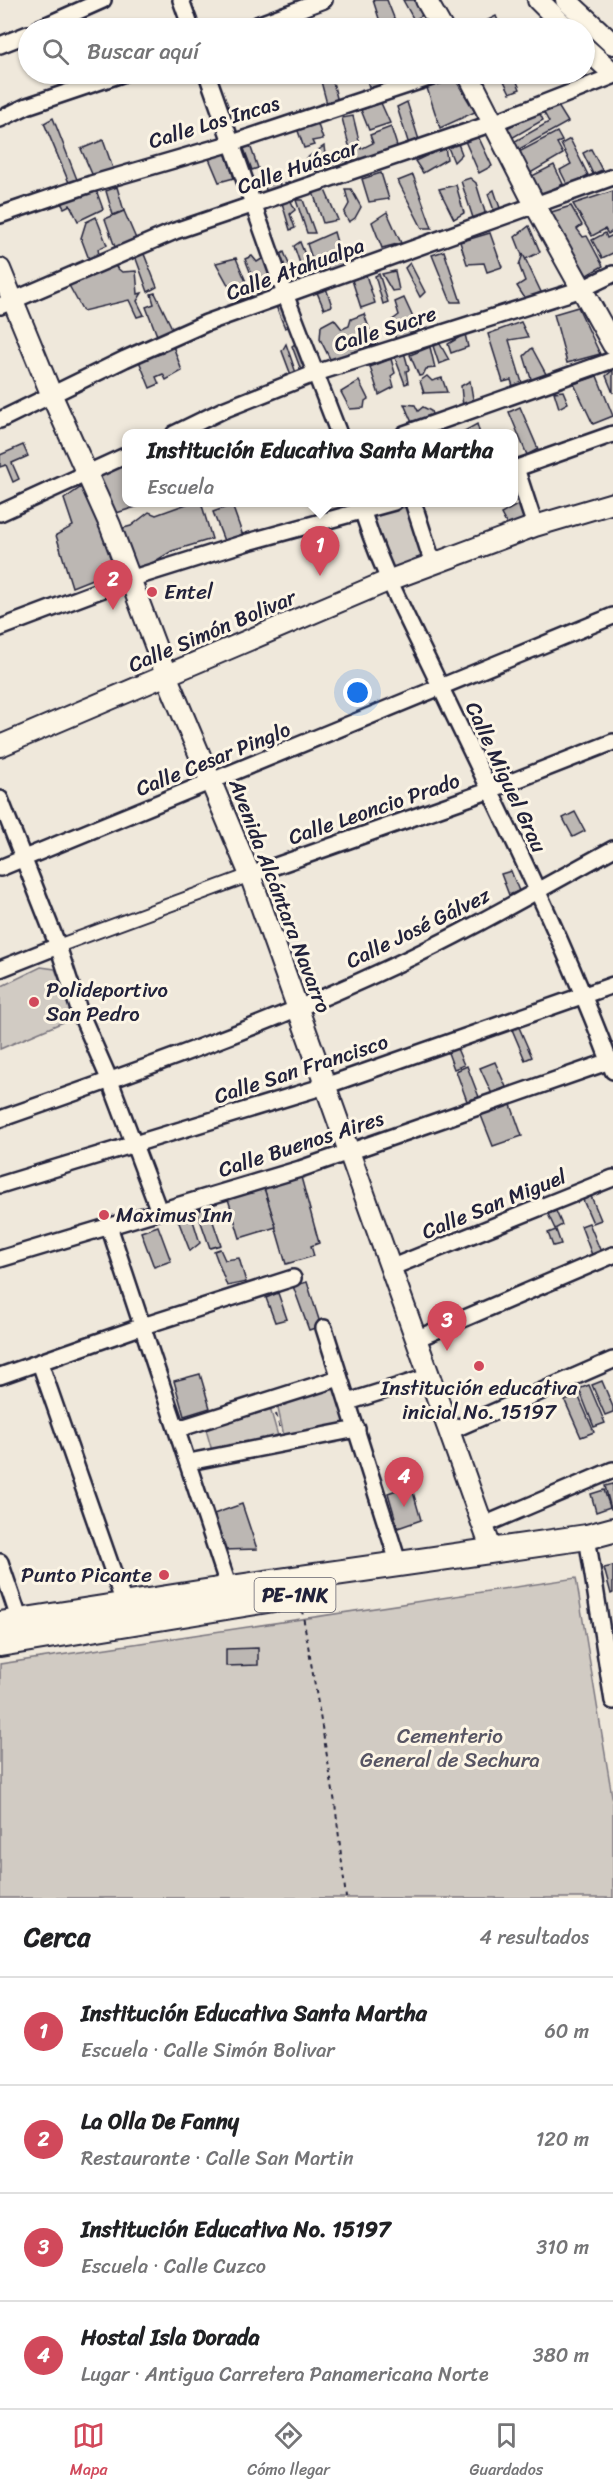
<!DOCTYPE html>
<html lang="es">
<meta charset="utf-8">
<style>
body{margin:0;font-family:Sriracha,sans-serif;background:#f2f2f2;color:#202124}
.you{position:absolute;left:358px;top:693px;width:21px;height:21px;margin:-15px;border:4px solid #fff;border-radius:50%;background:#1a73e8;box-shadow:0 0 0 9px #1a73e833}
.badge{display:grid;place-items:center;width:39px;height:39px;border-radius:50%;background:#d1495b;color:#fff;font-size:20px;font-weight:700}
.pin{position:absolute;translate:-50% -50px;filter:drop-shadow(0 2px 3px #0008)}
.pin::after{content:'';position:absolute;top:32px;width:21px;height:18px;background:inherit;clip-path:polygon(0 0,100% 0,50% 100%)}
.popup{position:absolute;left:122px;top:429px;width:396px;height:78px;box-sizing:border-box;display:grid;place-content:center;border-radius:12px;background:#fff;filter:drop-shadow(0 2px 4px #0005);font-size:20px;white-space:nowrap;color:#757577}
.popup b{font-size:22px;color:#202124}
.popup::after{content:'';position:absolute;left:50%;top:100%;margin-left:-12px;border:12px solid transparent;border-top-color:#fff}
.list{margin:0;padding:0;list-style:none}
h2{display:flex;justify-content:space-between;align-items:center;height:78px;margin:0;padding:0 24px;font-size:26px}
h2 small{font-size:20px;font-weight:400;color:#757577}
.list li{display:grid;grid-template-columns:39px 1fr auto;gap:18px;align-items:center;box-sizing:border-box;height:108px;padding:0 24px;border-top:2px solid #e0e0e0}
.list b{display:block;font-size:22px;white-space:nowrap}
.list p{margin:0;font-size:20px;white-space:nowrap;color:#757577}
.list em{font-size:20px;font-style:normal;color:#757577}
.icon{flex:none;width:33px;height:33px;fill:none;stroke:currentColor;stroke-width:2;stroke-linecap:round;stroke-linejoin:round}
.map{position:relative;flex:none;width:613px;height:1898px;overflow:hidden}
.search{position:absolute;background:#fff;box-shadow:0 2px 4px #0004;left:18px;right:18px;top:18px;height:66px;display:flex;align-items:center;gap:15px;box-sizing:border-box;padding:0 21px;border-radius:33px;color:#757577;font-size:22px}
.sheet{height:510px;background:#fff}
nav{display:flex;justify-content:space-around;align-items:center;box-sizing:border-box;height:84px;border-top:2px solid #e0e0e0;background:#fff;font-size:16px;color:#757577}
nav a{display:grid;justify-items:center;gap:3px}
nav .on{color:#d1495b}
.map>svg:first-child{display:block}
.green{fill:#d1cbc3;stroke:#7a767f;stroke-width:1.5}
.building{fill:#bcb7b3;stroke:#22223b;stroke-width:1.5}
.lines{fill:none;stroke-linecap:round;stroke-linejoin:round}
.pedestrian-casing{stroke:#22223b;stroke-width:16}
.minor-casing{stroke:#22223b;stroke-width:20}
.tertiary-casing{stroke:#22223b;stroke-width:24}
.primary-casing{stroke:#22223b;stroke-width:28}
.path{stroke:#22223b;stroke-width:2;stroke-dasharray:4.5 4.5;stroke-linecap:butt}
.pedestrian{stroke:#fcf5e5;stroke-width:12}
.minor{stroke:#fcf5e5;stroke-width:15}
.tertiary{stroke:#fcf5e5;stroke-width:20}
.primary{stroke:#fcf5e5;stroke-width:24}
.poi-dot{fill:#d1495b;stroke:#fcf5e5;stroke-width:2}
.labels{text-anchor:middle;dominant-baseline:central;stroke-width:6;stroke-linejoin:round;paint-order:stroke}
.shield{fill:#fcf5e5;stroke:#63616e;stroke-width:1.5}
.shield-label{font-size:20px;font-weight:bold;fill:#22223b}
.street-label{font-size:21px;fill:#22223b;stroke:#fcf5e5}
.poi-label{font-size:21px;fill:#22223b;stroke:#fcf5e5;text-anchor:start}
.park-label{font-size:21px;fill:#575564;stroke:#fcf5e5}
</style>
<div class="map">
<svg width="613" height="1898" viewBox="0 0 613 1898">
<rect width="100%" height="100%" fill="#efe8db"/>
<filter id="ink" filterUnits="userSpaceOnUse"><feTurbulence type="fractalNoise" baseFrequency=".0167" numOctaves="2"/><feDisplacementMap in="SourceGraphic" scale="12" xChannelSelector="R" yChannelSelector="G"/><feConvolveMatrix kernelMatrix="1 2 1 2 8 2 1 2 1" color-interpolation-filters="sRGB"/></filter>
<g filter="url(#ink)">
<!-- green -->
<g class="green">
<polygon points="406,507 424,557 391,570 370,517"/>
<polygon points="41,967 55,969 75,1017 0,1049 0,987"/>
<polygon points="334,1386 346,1423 284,1436 277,1404"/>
<polygon points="270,1408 278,1436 212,1451 205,1426"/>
<polygon points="576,1578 613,1802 613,1898 0,1898 0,1664"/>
</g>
<!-- building -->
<g class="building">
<polygon points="373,0 387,0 398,28 382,28"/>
<polygon points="403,0 416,0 423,15 414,20"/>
<polygon points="496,16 501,28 472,28"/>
<polygon points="319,74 331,74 338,102 327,104"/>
<polygon points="365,74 379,74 383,86 370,90"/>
<polygon points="454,77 475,112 440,128 427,88"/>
<polygon points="515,77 520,89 510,93 504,81"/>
<polygon points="407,102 420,143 410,148 397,107"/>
<polygon points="381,103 390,123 369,130 361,110"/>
<polygon points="550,105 552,109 558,106 568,122 514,152 510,144 549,122 542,109"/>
<polygon points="539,112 543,120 510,139 505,129"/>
<polygon points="353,116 361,149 373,143 370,135 391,127 398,149 354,165 342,118"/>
<polygon points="53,118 78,182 70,185 44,123"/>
<polygon points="317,122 323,139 312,141 314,145 304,148 297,128"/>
<polygon points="557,132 562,141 557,143 563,154 527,175 515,154"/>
<polygon points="478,136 492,166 479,173 465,141"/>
<polygon points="570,139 588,175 568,186 560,170 571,164 561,144"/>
<polygon points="103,140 116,177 96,183 81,149"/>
<polygon points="457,141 462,154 454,162 447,145"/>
<polygon points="250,145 258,168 252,170 243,146"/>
<polygon points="324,146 327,172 312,171 307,158"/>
<polygon points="445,147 447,159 423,173 415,161"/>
<polygon points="591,149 602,170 593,174 583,153"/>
<polygon points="225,152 234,178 219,182 208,156"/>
<polygon points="346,154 349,166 332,171 328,161"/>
<polygon points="554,165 563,184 542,195 540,190 536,192 528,178"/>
<polygon points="276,170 281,189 267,193 261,176"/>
<polygon points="381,173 389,199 369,202 362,179"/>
<polygon points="413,175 432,228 422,228 398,181"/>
<polygon points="470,178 476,183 485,212 481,219 475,224 461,181"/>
<polygon points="456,185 464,213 454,219 439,189"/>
<polygon points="95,187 103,209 78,221 70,205 64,208 59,200"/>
<polygon points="117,187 124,211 113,215 106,191"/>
<polygon points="345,189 351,189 361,207 355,218 349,222 344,213 349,204"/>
<polygon points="325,190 338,220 323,223 313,192"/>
<polygon points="494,190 501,211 495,213 488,194"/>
<polygon points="613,191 613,231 608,234 605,229 592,236 573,204"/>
<polygon points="290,199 295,210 290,214 295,228 290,230 282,203"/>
<polygon points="296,200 303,200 315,233 307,233"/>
<polygon points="571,206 582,225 577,229 583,237 587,236 603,266 580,279 545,214"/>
<polygon points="124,211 137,241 116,250 105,219"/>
<polygon points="387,212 401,243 382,248 372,222"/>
<polygon points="96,217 107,245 98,249 100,261 90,262 81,238 86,222"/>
<polygon points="529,226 540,252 524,260 515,237"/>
<polygon points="334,232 344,267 317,273 307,244"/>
<polygon points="490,233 502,267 487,272 484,263 467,264 460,242"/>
<polygon points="605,233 607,238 613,235 613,253 602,258 592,240"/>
<polygon points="300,242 314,278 306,281 294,246"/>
<polygon points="142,249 157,287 148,292 135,256"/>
<polygon points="444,251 461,302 451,302 432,255"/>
<polygon points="284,252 297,284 288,287 277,256"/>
<polygon points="523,254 541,292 526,300 517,286 525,281 519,265"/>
<polygon points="252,256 257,262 265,257 275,287 269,295 260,297 245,259"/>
<polygon points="236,258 252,296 237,301 216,263"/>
<polygon points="111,263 122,272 136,271 138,294 142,293 137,301 144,315 137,317 129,300 83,311 66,280"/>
<polygon points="410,263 425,292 420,297 405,268"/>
<polygon points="395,271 399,290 392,291 382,274"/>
<polygon points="379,274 388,302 383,304 375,276"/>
<polygon points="366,275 375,303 361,308 352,280"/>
<polygon points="325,285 332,306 324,309 316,290"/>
<polygon points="155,293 172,328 158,338 146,307 154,304 151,294"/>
<polygon points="404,298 421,335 396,341 391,321 399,315 395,302"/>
<polygon points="281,303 291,326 285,328 276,306"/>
<polygon points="578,307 600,354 567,363 554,314"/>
<polygon points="364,314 375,344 331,361 320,339 321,326 334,319 342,329 349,326 351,319"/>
<polygon points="521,322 528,337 509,340 523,386 514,389 511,380 503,382 488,334"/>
<polygon points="465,334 468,347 451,353 448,344"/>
<polygon points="172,343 182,371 166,380 163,374 156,377 159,384 150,388 139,361 148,358 147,354 154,351 157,355 163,353 162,347"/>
<polygon points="286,344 296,373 291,375 282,351"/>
<polygon points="295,344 300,344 308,370 302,373 292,346"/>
<polygon points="440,344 449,360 439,364 433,346"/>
<polygon points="430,347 435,368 426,369 423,375 419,376 410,355"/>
<polygon points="532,348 546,374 532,382 524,356"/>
<polygon points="404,352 409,370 406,371 408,383 405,384 394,355"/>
<polygon points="391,359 395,373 391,376 394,387 379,395 370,367"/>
<polygon points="613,370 613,393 606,376"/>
<polygon points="427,376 432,381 442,378 447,392 424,393 420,381"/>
<polygon points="597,376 613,416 593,424 574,384"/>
<polygon points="359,381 368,399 365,401 364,408 350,409 341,392"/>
<polygon points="470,381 473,399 463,407 461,386"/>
<polygon points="563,391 568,403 559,408 554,392"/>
<polygon points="404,404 415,405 418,411 423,407 431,411 433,418 413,425"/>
<polygon points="520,407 538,449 527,455 509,412"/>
<polygon points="477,424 480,434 459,434"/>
<polygon points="23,445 28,456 12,463 19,479 13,482 6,465 0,467 0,455"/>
<polygon points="127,461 127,502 152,502 113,514 95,475"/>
<polygon points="83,486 117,569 72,587 56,535 73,526 64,499"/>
<polygon points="192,502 201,502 212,539 172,551 134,574 116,530 131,526 149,512 156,515"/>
<polygon points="519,504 525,519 509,529 501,514"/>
<polygon points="232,505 243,536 224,541 213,512"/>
<polygon points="575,812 585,831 573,837 563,818"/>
<polygon points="511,871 519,891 509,895 501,874"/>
<polygon points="518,1025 532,1057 525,1060 511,1027"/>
<polygon points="456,1046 464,1065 454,1069 447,1050"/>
<polygon points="495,1062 506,1087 492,1094 480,1068"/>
<polygon points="467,1066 479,1097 467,1101 456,1071"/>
<polygon points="510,1102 522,1136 493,1146 480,1113"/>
<polygon points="301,1177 319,1243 311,1246 314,1256 286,1264 264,1188"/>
<polygon points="264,1188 276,1227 240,1238 228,1199"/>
<polygon points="591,1196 601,1220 593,1223 583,1200"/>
<polygon points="208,1207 221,1245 210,1248 197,1211"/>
<polygon points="190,1211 200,1243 190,1251 176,1215"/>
<polygon points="556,1211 562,1225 555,1229 548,1214"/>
<polygon points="589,1223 601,1252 592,1255 581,1226"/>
<polygon points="158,1226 171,1261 154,1267 141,1232"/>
<polygon points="556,1230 561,1244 553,1246 548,1233"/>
<polygon points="220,1249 225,1260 239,1258 246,1282 227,1286 214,1251"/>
<polygon points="307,1282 321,1326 309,1330 293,1286"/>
<polygon points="278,1293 287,1319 275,1322 266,1298"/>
<polygon points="200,1374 210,1408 184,1416 174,1381"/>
<polygon points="602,1381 613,1407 613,1412 605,1415 592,1385"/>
<polygon points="589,1385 605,1423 594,1427 579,1389"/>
<polygon points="578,1395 594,1432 581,1437 565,1401"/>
<polygon points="613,1484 613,1509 611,1509 605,1486"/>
<polygon points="411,1485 421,1520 398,1528 388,1493"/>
<polygon points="604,1490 610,1507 596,1512 591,1494"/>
<polygon points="242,1504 257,1549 223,1550 211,1515"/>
<polygon points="613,1566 613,1593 611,1594 604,1568"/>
<polygon points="258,1648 258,1665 226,1666 226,1649"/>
</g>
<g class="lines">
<!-- pedestrian casing -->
<g class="pedestrian-casing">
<polyline id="pedestrian" points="58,946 250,875"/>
</g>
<!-- minor casing -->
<g class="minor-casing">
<g id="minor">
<polyline points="181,0 191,28"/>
<polyline points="40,28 103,0"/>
<polyline points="249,28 324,0"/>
<polyline points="0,45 28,34"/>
<polyline points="207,74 285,294 339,434"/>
<polyline points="0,119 27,106 122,74"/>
<polyline points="0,215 91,184 232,143 441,74"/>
<polyline points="0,306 175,231 493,123 613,76"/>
<polyline points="0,420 125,359 206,323 613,177"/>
<polyline points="174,434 223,410 316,373 582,289 613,274"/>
<polyline points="404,434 613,360"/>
<polyline points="516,468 535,526"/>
<polyline points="514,469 613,434"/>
<path d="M360 502C378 566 412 626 440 686 500 812 564 939 613 1071"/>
<polyline points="413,502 433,564"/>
<polyline points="0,513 127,455"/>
<polyline points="0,628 130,579 248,542 394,502"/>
<polyline points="0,799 58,946 79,1010 110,1081 159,1211"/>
<polyline points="0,868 613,616"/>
<polyline points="250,875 488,791 613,742"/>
<polyline points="0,969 58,946"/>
<path d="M0 1119C132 1073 266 1026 393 966 468 931 540 889 613 849"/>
<polyline points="0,1185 325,1086 613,985"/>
<polyline points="109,1226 232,1597"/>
<polyline points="0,1259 300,1169 613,1060"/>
<polyline points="390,1268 613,1178"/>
<polyline points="324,1328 399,1565"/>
<polyline points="416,1339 613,1255"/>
<polyline points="40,1363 125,1606"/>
<polyline points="0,1376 143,1326 293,1278"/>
<polyline points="348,1402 428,1377"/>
<polyline points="178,1429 339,1378"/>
<polyline points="450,1431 613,1360"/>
<polyline points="189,1462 357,1429"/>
<polyline points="484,1525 613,1470"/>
<polyline points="587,1537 613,1701"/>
<polyline points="0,1562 20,1621"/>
</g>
</g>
<!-- tertiary casing -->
<g class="tertiary-casing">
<g id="tertiary">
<polyline points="426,0 442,28"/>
<polyline points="538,0 566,28"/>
<polyline points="566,0 613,44"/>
<polyline points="584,47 613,73"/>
<polyline points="468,74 535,205 613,345"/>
<polyline points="0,269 52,396 110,525 167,677 250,875 492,1551"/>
<polyline points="0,746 390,580 535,526 613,503"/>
</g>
</g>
<!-- primary casing -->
<g class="primary-casing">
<g id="primary">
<polyline points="0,1624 231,1588 587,1537 613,1530"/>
<polyline points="0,1644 292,1596"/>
</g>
</g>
<!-- path -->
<g class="path">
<polyline points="276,1414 280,1429"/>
<polyline points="302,1610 335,1803 346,1898"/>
</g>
<!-- pedestrian -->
<use href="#pedestrian" class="pedestrian"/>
<!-- minor -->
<use href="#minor" class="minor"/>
<!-- tertiary -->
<use href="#tertiary" class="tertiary"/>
<!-- primary -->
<use href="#primary" class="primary"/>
</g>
</g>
<!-- markers -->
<g class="poi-dot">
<circle cx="152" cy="592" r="6"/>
<circle cx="34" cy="1002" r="6"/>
<circle cx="104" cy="1215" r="6"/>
<circle cx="479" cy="1366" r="6"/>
<circle cx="164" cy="1575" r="6"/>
</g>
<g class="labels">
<!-- shield labels -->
<rect class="shield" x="254.5" y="1578" width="81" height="34" rx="4.5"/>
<g class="shield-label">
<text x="295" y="1595">PE-1NK</text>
</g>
<!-- street labels -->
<g class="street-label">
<text transform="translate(214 122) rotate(-17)">Calle Los Incas</text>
<text transform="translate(298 167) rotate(-19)">Calle Huáscar</text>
<text transform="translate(295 269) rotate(-20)">Calle Atahualpa</text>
<text transform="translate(385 329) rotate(-18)">Calle Sucre</text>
<text transform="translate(212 631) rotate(-23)">Calle Simón Bolivar</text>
<text transform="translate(213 759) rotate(-22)">Calle Cesar Pinglo</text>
<text transform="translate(506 777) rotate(65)">Calle Miguel Grau</text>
<text transform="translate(374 809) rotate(-19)">Calle Leoncio Prado</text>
<text transform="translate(280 896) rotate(69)">Avenida Alcántara Navarro</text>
<text transform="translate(418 928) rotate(-26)">Calle José Gálvez</text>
<text transform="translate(301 1069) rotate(-18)">Calle San Francisco</text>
<text transform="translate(301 1144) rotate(-18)">Calle Buenos Aires</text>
<text transform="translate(494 1204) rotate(-22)">Calle San Miguel</text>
</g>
<!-- poi labels -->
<g class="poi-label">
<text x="164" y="592">Entel</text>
<text x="46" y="990">Polideportivo<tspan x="46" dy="24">San Pedro</tspan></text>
<text x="116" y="1215">Maximus Inn</text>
<text x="479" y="1388" text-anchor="middle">Institución educativa<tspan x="479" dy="24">inicial No. 15197</tspan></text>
<text x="152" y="1575" text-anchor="end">Punto Picante</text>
</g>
<!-- park labels -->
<g class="park-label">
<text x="450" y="1736">Cementerio<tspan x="450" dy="24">General de Sechura</tspan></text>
</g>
</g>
</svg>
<div class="you"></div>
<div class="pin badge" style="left:320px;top:576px">1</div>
<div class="popup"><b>Institución Educativa Santa Martha</b>Escuela</div>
<div class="pin badge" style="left:113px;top:610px">2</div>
<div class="pin badge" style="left:447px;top:1351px">3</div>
<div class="pin badge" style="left:404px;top:1507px">4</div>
<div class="search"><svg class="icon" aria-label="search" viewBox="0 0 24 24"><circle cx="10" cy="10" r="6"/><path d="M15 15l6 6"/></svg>Buscar aquí</div>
</div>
<section class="sheet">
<h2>Cerca<small>4 resultados</small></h2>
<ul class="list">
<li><span class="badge">1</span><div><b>Institución Educativa Santa Martha</b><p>Escuela · Calle Simón Bolivar</p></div><em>60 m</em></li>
<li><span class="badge">2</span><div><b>La Olla De Fanny</b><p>Restaurante · Calle San Martin</p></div><em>120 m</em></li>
<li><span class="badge">3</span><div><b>Institución Educativa No. 15197</b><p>Escuela · Calle Cuzco</p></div><em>310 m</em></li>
<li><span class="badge">4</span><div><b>Hostal Isla Dorada</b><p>Lugar · Antigua Carretera Panamericana Norte</p></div><em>380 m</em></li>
</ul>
</section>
<nav>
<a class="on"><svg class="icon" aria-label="map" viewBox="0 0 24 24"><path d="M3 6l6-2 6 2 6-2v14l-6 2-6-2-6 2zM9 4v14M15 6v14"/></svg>Mapa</a>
<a><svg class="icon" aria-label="directions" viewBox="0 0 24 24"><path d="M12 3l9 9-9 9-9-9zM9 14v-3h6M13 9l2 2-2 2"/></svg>Cómo llegar</a>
<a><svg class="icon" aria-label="saved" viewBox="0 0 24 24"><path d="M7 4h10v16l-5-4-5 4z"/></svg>Guardados</a>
</nav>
